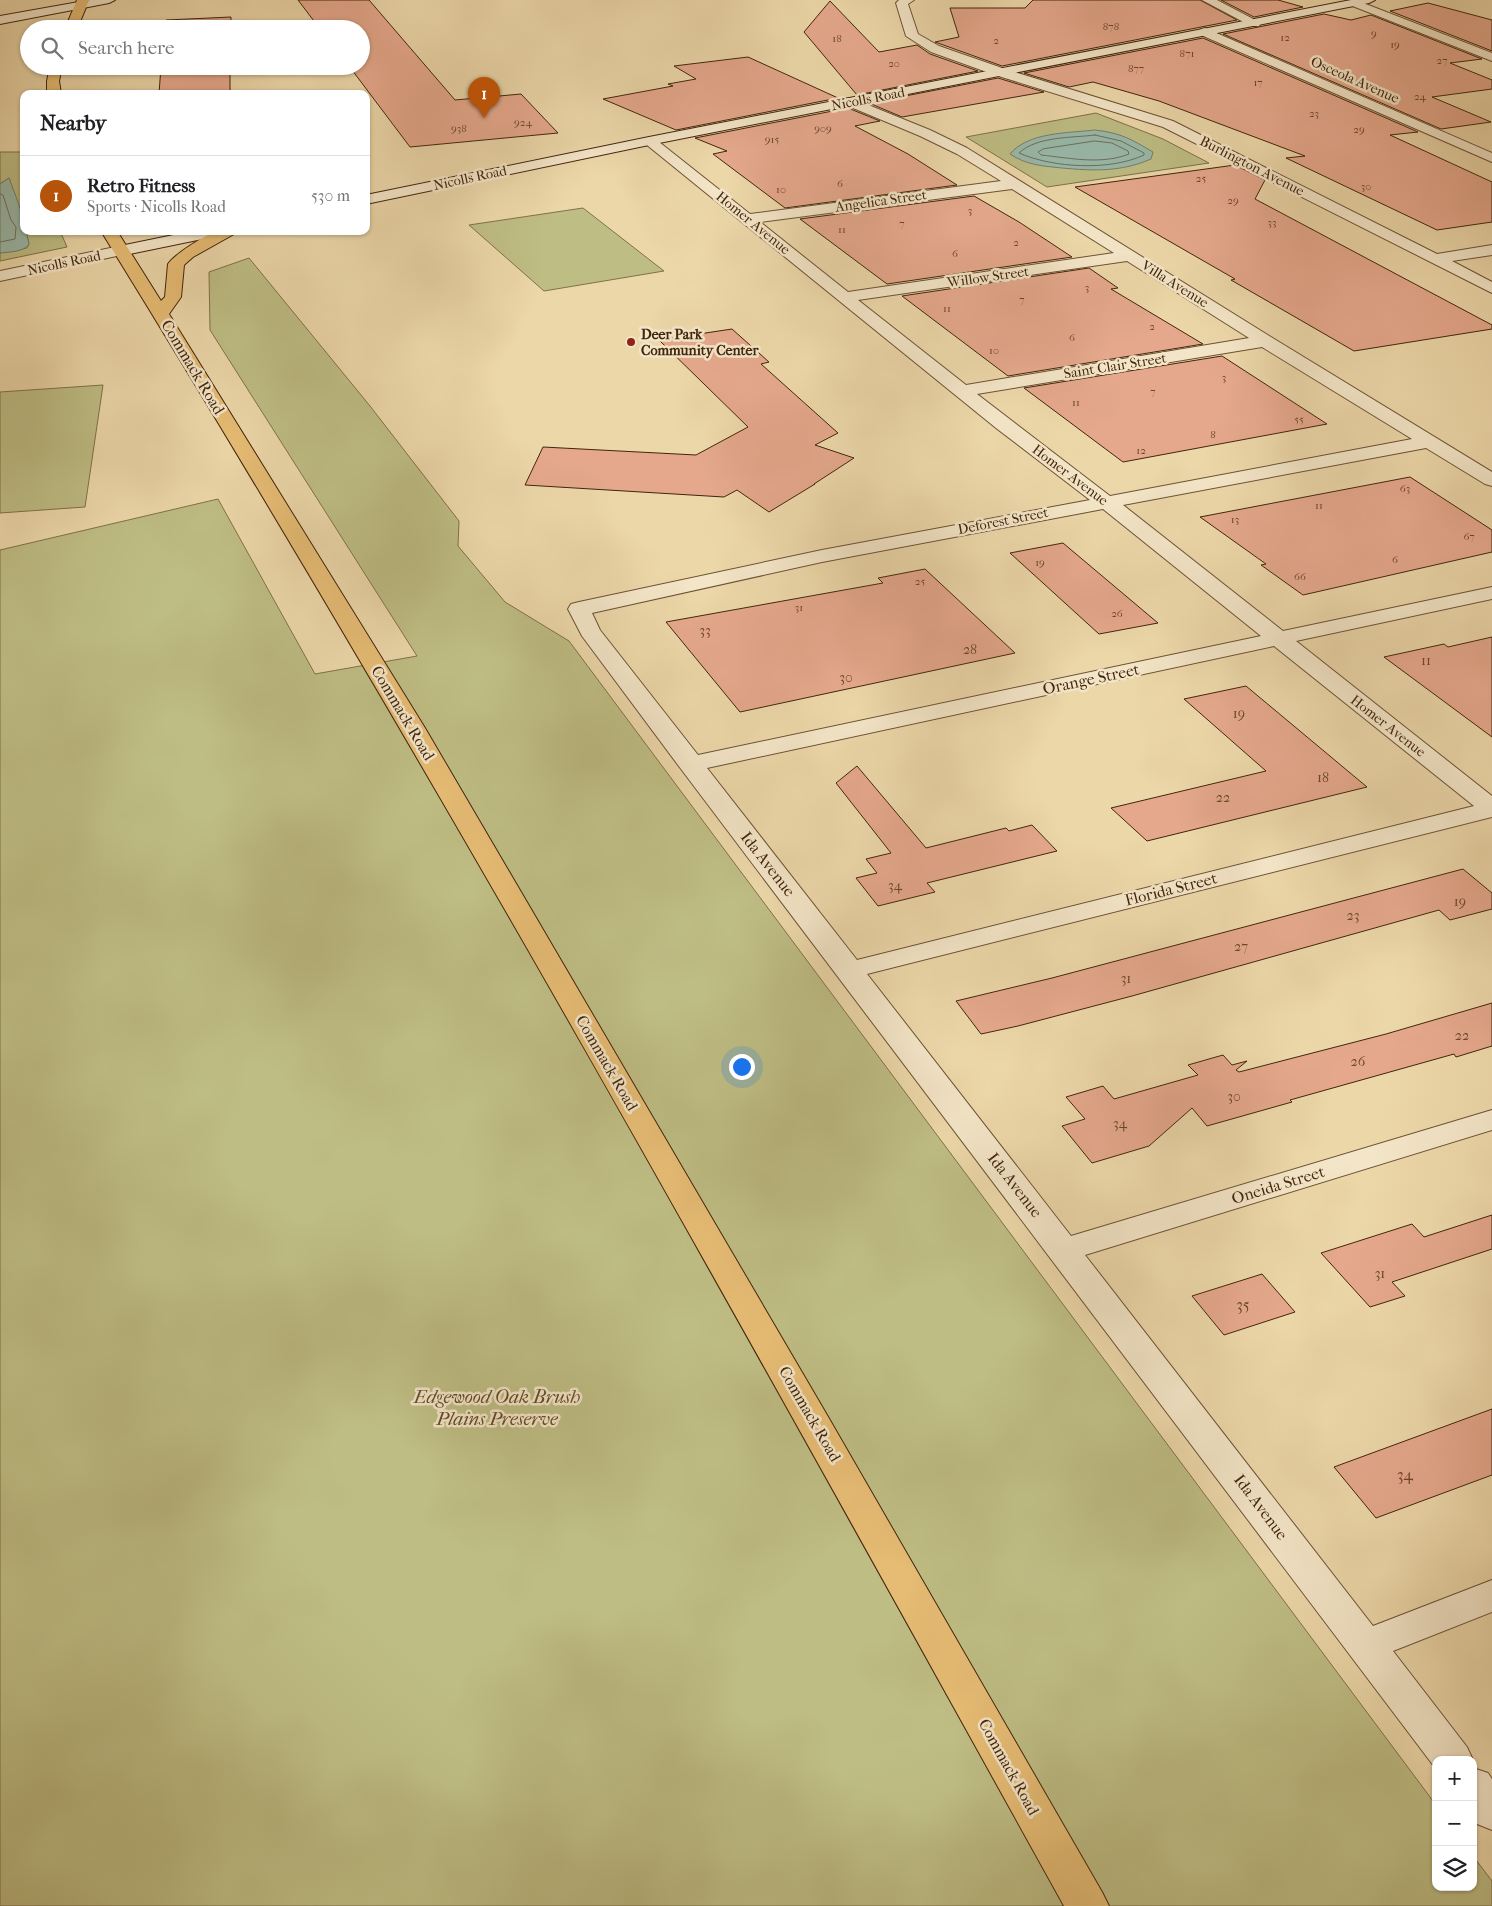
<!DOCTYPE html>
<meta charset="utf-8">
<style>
body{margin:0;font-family:"IM FELL French Canon",serif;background:#f2f2f2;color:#202124}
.controls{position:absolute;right:15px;bottom:15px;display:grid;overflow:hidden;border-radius:10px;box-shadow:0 1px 4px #0004}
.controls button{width:45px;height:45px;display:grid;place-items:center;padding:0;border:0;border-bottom:1px solid #e0e0e0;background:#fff;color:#202124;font:25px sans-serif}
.you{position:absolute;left:741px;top:1066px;width:18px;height:18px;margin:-12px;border:4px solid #fff;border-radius:50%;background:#1a73e8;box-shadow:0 0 0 8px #1a73e833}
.badge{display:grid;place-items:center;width:32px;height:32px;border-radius:50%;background:#b45309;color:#fff;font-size:16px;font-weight:700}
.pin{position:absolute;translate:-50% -41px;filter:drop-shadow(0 1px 2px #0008)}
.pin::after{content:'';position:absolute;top:26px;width:18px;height:15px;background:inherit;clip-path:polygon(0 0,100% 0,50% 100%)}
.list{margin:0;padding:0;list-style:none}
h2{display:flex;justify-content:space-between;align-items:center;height:65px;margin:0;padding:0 20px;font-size:21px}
h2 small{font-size:16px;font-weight:400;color:#757577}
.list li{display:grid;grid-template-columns:32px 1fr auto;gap:15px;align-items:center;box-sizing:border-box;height:80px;padding:0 20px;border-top:1px solid #e0e0e0}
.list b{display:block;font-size:19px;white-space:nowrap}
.list p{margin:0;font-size:16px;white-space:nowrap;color:#757577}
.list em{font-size:16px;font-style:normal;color:#757577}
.icon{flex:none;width:28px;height:28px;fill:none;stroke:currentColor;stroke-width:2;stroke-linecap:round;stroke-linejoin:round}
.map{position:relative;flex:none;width:1492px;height:1906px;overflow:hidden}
.search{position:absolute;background:#fff;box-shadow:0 1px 4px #0004;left:20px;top:20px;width:350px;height:55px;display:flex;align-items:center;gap:12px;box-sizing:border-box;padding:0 18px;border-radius:28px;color:#757577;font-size:19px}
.panel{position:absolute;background:#fff;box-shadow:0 1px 4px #0004;left:20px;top:90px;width:350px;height:145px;border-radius:10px}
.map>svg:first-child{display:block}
.green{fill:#bebd84;stroke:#807148}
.water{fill:#99b9aa;stroke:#767e6b}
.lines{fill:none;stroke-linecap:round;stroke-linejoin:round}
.shore{stroke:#6e6f5c;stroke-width:1}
.building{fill:#e5a88c;stroke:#42250d}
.street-casing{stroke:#6c5234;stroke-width:2}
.secondary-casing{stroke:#42250d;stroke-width:2}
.primary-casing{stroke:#42250d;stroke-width:2}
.street{fill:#f3e5c7;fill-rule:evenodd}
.secondary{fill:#f3e5c7;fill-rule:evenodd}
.primary{fill:#e6bc74;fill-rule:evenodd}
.poi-dot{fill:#8f2418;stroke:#f3e5c7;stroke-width:2}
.labels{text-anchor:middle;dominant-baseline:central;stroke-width:5;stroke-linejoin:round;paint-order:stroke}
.far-number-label{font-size:11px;fill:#6b462d}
.far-street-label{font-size:14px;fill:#42250d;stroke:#f3e5c7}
.far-poi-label{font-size:14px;font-weight:bold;fill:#42250d;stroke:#f3e5c7;text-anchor:start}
.number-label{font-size:14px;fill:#6b462d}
.street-label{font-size:16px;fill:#42250d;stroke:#f3e5c7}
.near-number-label{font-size:16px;fill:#6b462d}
.near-park-label{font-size:19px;font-style:italic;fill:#614b2b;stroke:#f3e5c7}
</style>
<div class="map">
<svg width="1492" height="1906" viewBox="0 0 1492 1906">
<rect width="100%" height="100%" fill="#ecd7a9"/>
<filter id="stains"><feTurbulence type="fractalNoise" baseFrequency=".004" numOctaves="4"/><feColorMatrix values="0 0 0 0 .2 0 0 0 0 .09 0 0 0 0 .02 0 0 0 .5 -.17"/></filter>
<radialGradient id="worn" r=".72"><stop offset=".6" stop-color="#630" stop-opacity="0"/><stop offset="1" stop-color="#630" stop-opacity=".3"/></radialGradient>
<!-- green -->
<g class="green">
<polygon points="1096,113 1163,139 1209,163 1047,187 966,137"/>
<polygon points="0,152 24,152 24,224 9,178 0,184"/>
<polygon points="583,208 664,271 544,291 469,225"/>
<polygon points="26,231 60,231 67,247 0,261 0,253 27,248 29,244"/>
<polygon points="249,258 370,406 459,521 458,546 505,602 569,641 1436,1805 1436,1887 1473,1887 1473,1856 1492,1881 1492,1906 0,1906 0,550 218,499 315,674 417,656 210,330 209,272"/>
<polygon points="103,385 85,507 0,513 0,392"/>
</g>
<!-- water -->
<g class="water">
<path d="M1095 130C1121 133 1131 139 1153 152L1151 159C1121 172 1094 171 1062 168 1043 166 1026 165 1010 154 1028 132 1069 133 1095 130Z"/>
<path d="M9 178C15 195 24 213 24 231H26L29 244C24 252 9 252 0 253V184Z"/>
</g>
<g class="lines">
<!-- shore -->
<g class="shore">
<path d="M1095 135 1121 141 1144 153V155C1110 171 1053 168 1019 153 1037 136 1072 138 1095 135Z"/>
<path d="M1095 141 1112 143 1128 151 1129 154C1101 165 1070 158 1041 155L1038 152 1043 149Z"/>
<polyline points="0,194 3,195 11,220 16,227 15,239 0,242"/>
</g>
</g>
<!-- building -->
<g class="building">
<polygon points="298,0 369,0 455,100 521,94 558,133 410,147 349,66 361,66 361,29 320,29"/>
<polygon points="1033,0 1200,0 1237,20 1002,66 935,42 959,37 950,8 1025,8"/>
<polygon points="1221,0 1278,0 1303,7 1254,17"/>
<polygon points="830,1 879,52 917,45 930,54 978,71 857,95 804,32"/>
<polygon points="1428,3 1492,20 1492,51 1390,11"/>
<polygon points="1324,14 1351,20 1371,15 1482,59 1450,63 1492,80 1492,89 1432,97 1491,122 1441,129 1223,34"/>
<polygon points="231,17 231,29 165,29 166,20"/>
<polygon points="1203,38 1418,132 1390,135 1492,182 1492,222 1437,230 1286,158 1305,156 1159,101 1093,82 1069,87 1024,73"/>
<polygon points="748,57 838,98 676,130 603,99 673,86 668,84 696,79 674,66"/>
<polygon points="161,66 230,66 230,94 159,94"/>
<polygon points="998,78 1044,92 902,117 869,103"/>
<polygon points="848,108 880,121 855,126 908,154 957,185 785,208 713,154 727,151 695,138"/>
<polygon points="1235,165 1265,180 1255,199 1492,325 1492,329 1354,351 1231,280 1235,279 1075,187"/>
<polygon points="974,196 1019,222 1072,257 887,284 800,219"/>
<polygon points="1089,268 1118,288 1111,289 1203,344 1008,376 902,296"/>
<polygon points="732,329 769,362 761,364 838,433 815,445 854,458 814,484 815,484 769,512 737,490 724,497 525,485 543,447 696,455 748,427 659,340"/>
<polygon points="1222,356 1327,424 1123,462 1024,388"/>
<polygon points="1410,477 1492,530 1492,552 1303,595 1261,565 1266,564 1200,517"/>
<polygon points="1063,543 1158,623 1099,634 1010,553"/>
<polygon points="925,569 1015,653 740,712 666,622 883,583 878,578"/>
<polygon points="1492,637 1492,737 1384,657 1444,644 1448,647"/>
<polygon points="1246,686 1367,787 1147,841 1111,808 1266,771 1184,699"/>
<polygon points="857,766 926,848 1006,828 1009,831 1032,825 1057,851 927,883 935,892 878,906 856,878 877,873 866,859 891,853 836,783"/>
<polygon points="1463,869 1492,893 1492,909 1450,920 1439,910 1132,996 1018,1026 981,1034 956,1001 1052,978"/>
<polygon points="1492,1003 1492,1046 1456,1057 1454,1054 1290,1100 1292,1102 1207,1126 1192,1108 1149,1146 1092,1163 1062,1126 1085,1119 1066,1097 1103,1086 1114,1099 1198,1075 1188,1065 1223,1055 1232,1065 1247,1061 1236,1070 1239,1072 1386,1034"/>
<polygon points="1492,1215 1492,1249 1392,1282 1405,1296 1370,1307 1321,1253 1412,1224 1424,1237"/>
<polygon points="1262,1274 1295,1312 1224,1335 1192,1296"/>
<polygon points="1492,1409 1492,1475 1376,1518 1334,1467"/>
</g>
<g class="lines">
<!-- street casing -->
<g class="street-casing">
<g id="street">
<polygon points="914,0 908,4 918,34 939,46 1005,69 1173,121 1437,254 1492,245 1492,255 1452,261 1492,282 1492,293 1163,127 995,75 931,52 906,36 896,3 899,0"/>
<polygon points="1202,0 1217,0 1261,23 1259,26 1251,26"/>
<polygon points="1352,0 1358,1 1492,53 1492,61 1350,5 1348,3"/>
<polygon points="1205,28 1492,153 1492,162 1201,35 1199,32 1201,29"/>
<path d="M851 98 930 130 967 148 1271 337 1492 472V486L1485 484 1426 448 1123 505 1283 631 1492 587V599L1296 641 1492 796V817L867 974 1071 1236 1492 1110V1130L1085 1255 1373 1626 1492 1580V1612L1393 1651 1467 1747 1473 1760H1436V1769L681 769 582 636 568 609 571 604 579 602 822 550 1090 500 996 428 642 141 649 137 654 138 750 214 1001 181 957 154 920 136 846 105 844 102 846 99ZM1012 189 1114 253 848 292 760 222ZM1127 261 1249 338 966 385 858 300ZM1262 347 1412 439 1110 496 977 394ZM1103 509 1261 636 698 755 600 630 592 613 822 562ZM1274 646 1474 806 857 960 707 768Z"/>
<polygon points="120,246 126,248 128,251 126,254 0,281 0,271"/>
<polygon points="1473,1768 1488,1773 1492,1779 1492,1830 1477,1824 1473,1819"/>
</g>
</g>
<!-- secondary casing -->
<g class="secondary-casing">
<g id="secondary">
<polygon points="90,0 115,0 109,3 0,24 0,16"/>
<polygon points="1351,0 1375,0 1369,3 649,145 366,204 366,195 649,137"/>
<polygon points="193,231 225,231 222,234 217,236 120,256 114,254 112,251 114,248 120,246"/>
</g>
</g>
<!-- primary casing -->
<g class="primary-casing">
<g id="primary">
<polygon points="77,0 89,0 77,29 65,29"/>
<polygon points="50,66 62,66 59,81 61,94 47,94 47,81"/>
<path d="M101 231H117L161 301 165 297 168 264C175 254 205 235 217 231 222 230 231 231 237 231L234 234 193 257 184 265 181 297 169 314 425 728 827 1415 1102 1892 1109 1906H1064C752 1343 440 779 101 231Z"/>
</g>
</g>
<!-- street -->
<use href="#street" class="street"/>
<!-- secondary -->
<use href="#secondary" class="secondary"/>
<!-- primary -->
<use href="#primary" class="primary"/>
</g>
<!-- markers -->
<circle class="poi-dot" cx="631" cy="342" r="5"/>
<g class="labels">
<!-- far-number labels -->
<g class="far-number-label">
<text x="1111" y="26">878</text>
<text x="1374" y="33">9</text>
<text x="1285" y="37">12</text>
<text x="837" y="38">18</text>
<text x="996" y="40">2</text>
<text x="1395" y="44">19</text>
<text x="1187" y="53">871</text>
<text x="1442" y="60">27</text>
<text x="894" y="63">20</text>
<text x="1136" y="68">877</text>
<text x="1258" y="82">17</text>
<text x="1420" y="96">24</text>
<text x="1314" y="113">23</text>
<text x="523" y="122">924</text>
<text x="459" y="128">938</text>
<text x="823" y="128">909</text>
<text x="1359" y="129">29</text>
<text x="772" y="139">915</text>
<text x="1201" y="178">25</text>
<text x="840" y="183">6</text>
<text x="1366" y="186">30</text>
<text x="781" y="189">10</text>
<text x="1233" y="200">29</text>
<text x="970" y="210">3</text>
<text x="1272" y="222">33</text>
<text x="902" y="223">7</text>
<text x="842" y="229">11</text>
<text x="1016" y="242">2</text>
<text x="955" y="253">6</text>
<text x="1087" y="287">3</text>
<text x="1022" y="299">7</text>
<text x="947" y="308">11</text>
<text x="1152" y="326">2</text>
<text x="1072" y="337">6</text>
<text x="994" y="350">10</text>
<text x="1224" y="377">3</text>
<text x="1153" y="391">7</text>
<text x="1076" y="402">11</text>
<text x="1299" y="419">55</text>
<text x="1213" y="434">8</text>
<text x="1141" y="450">12</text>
<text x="1405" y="488">63</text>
<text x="1319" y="505">11</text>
<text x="1235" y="519">13</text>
<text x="1469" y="536">67</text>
<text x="1395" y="559">6</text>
<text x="1040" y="562">19</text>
<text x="1300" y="576">66</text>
<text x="920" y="581">25</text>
<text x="799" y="607">31</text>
<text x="1117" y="613">26</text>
</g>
<!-- far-street labels -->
<g class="far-street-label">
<text transform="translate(1355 80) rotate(24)">Osceola Avenue</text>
<text transform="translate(868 99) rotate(-11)">Nicolls Road</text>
<text transform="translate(1252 166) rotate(27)">Burlington Avenue</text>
<text transform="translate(470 178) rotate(-12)">Nicolls Road</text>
<text transform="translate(881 201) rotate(-8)">Angelica Street</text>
<text transform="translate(753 223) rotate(39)">Homer Avenue</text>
<text transform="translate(64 263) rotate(-12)">Nicolls Road</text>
<text transform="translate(988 277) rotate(-8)">Willow Street</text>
<text transform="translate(1175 284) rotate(32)">Villa Avenue</text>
<text transform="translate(1115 366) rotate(-9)">Saint Clair Street</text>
<text transform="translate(1070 475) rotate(37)">Homer Avenue</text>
<text transform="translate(1003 521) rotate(-11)">Deforest Street</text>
<text transform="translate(1388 726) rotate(38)">Homer Avenue</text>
</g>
<!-- far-poi labels -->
<g class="far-poi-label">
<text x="641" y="334">Deer Park<tspan x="641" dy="16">Community Center</tspan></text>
</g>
<!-- number labels -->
<g class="number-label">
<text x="705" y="630">33</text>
<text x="970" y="649">28</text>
<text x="1426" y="660">11</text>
<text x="846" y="677">30</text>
<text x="1239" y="713">19</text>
<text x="1323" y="777">18</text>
<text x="1223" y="797">22</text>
<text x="895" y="885">34</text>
<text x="1460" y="901">19</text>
<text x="1353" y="915">23</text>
<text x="1241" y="946">27</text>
<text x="1126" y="978">31</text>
<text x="1462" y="1035">22</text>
<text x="1358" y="1061">26</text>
<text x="1234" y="1096">30</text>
<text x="1120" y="1123">34</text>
<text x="1380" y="1273">31</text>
</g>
<!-- street labels -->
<g class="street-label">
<text transform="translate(193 367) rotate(59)">Commack Road</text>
<text transform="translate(1091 679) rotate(-12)">Orange Street</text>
<text transform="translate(403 713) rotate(59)">Commack Road</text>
<text transform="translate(768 864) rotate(52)">Ida Avenue</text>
<text transform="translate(1171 889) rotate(-14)">Florida Street</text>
<text transform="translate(607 1063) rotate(60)">Commack Road</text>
<text transform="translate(1015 1185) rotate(52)">Ida Avenue</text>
<text transform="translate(1278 1185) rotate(-17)">Oneida Street</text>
<text transform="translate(810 1414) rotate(60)">Commack Road</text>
<text transform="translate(1261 1507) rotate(53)">Ida Avenue</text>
<text transform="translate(1009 1767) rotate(61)">Commack Road</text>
</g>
<!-- near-number labels -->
<g class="near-number-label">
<text x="1243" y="1304">35</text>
<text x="1405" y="1474">34</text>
</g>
<!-- near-park labels -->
<g class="near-park-label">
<text x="497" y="1397">Edgewood Oak Brush<tspan x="497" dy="22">Plains Preserve</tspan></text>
</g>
</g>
<rect width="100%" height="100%" filter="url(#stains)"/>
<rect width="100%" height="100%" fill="url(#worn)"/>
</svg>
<div class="controls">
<button>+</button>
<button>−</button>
<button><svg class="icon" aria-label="layers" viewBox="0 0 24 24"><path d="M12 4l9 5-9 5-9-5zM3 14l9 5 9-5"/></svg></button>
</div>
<div class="you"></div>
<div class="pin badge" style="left:484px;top:118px">1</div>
<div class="search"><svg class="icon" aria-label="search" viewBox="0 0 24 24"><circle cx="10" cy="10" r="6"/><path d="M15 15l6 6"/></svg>Search here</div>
<section class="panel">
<h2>Nearby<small></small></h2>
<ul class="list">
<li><span class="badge">1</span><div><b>Retro Fitness</b><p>Sports · Nicolls Road</p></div><em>530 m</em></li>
</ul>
</section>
</div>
